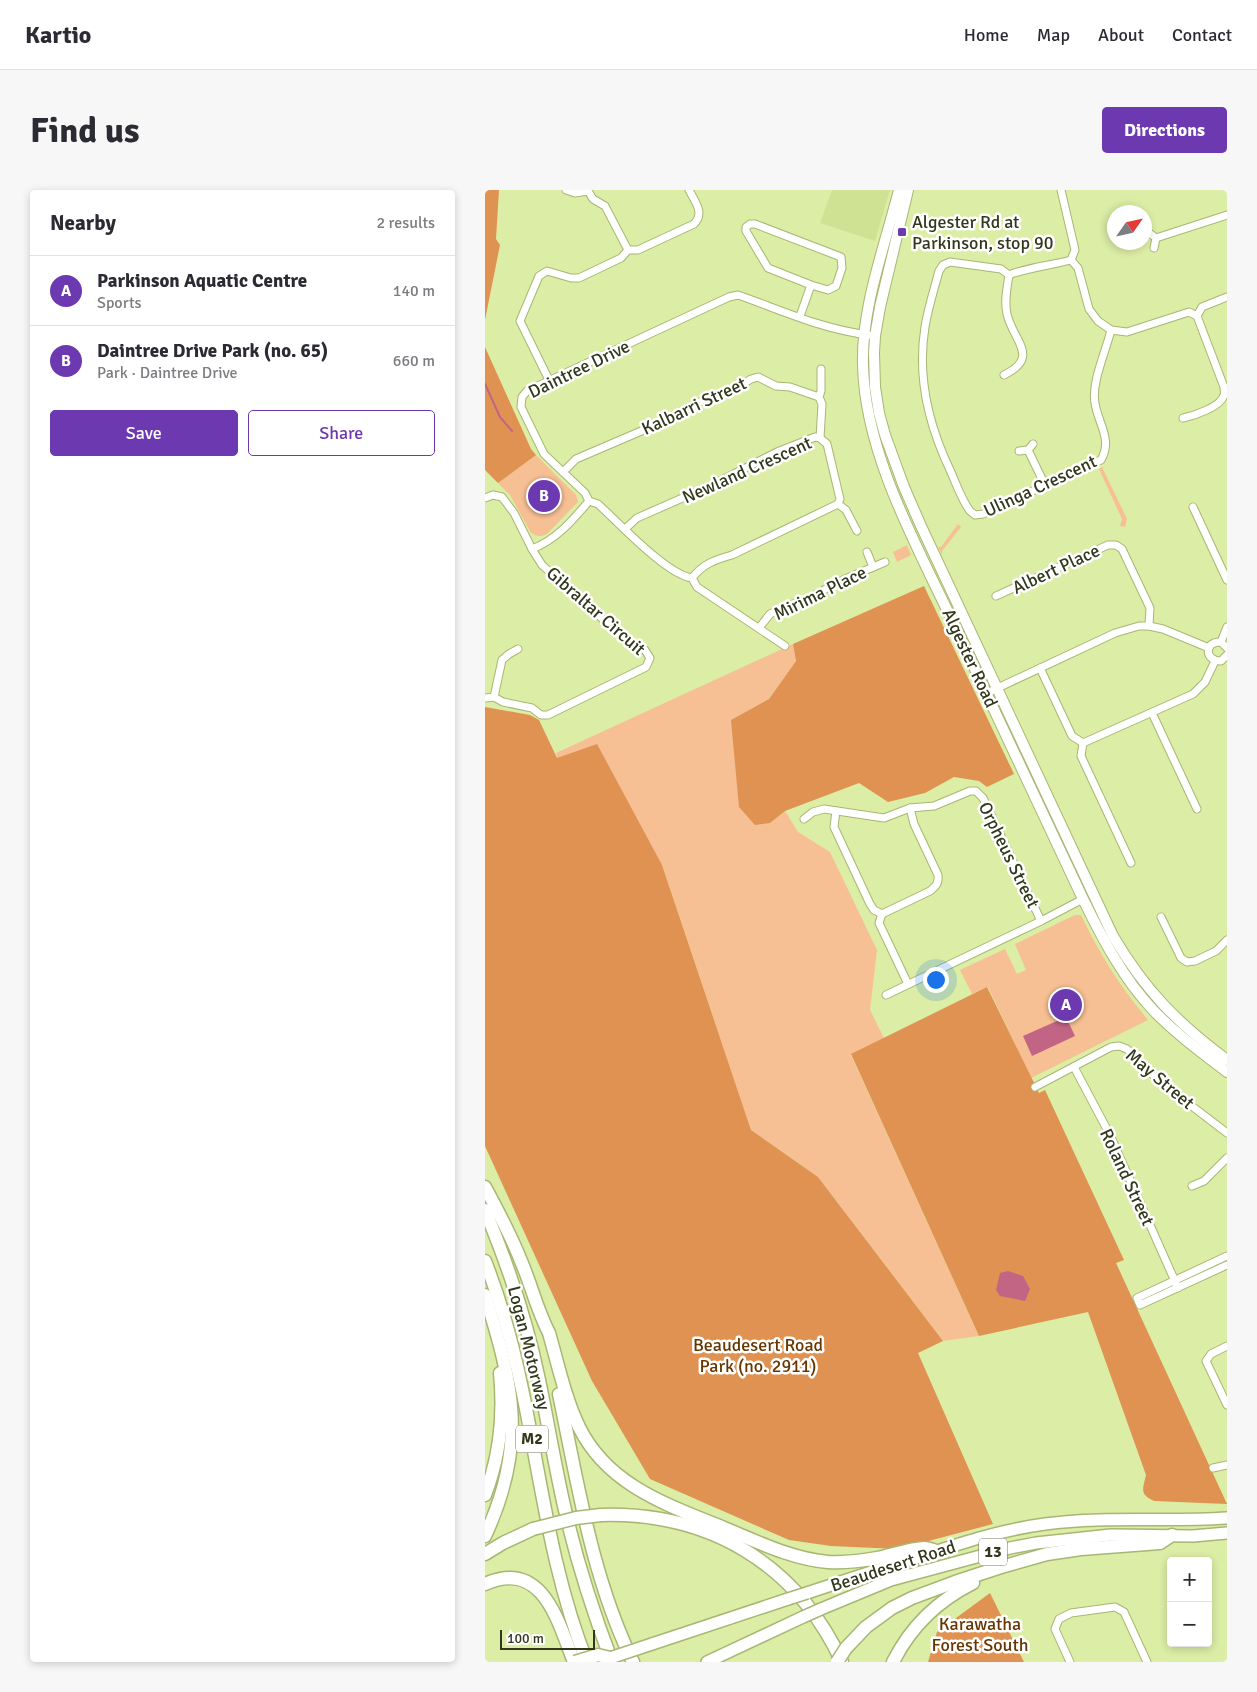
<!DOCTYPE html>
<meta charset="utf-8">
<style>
body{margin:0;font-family:Signika,sans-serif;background:#f7f7f7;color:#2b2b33}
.controls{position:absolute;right:15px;bottom:15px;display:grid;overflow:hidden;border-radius:5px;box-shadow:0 2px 8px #0003}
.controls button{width:45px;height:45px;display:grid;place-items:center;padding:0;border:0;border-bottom:1px solid #e1e1e2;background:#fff;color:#2b2b33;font:25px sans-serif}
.compass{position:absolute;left:622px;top:15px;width:45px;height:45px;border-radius:50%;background:#fff;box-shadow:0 2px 8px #0003;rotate:56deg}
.scale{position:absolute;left:15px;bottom:12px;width:95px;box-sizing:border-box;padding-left:5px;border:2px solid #32381c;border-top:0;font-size:14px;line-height:18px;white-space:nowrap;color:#32381c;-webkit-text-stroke:4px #fff;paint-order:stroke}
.you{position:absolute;left:450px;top:789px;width:18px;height:18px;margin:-12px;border:4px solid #fff;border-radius:50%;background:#1a73e8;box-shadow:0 0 0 8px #1a73e833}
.badge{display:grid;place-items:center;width:32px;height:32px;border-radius:50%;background:#6d39b0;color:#fff;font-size:16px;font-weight:700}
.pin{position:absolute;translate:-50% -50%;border:2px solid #fff;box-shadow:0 1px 5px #0006}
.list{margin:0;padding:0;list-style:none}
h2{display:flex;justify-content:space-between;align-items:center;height:65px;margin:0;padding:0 20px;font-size:21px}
h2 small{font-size:16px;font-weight:400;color:#7c7c81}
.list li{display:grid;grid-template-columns:32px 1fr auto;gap:15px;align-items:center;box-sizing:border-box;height:70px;padding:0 20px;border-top:1px solid #e1e1e2}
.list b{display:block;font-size:19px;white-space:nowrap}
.list p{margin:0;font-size:16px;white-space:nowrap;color:#7c7c81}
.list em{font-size:16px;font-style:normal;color:#7c7c81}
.actions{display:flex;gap:10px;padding:15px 20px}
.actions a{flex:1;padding:11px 0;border:1px solid #6d39b0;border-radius:5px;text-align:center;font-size:18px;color:#6d39b0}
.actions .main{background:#6d39b0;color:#fff}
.map{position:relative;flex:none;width:742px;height:1472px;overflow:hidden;border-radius:5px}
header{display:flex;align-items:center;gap:30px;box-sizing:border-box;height:70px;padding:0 25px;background:#fff;border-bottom:1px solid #e1e1e2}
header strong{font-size:24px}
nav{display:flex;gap:28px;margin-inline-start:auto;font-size:18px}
.intro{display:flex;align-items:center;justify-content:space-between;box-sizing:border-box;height:120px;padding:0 30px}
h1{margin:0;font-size:35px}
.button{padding:12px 22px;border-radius:5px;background:#6d39b0;color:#fff;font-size:18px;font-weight:700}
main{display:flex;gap:30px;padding:0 30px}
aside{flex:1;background:#fff;border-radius:5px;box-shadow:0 2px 8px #0003}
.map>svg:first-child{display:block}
.built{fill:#cfe294}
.green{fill:#f7bf94}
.forest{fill:#df9251}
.water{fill:#c26585}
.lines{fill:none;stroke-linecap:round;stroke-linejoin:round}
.stream{stroke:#c26585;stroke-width:2}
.minor-casing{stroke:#a7b773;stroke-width:9}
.secondary-casing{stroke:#a7b773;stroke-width:12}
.trunk-casing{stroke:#a7b773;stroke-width:14}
.motorway-casing{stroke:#a7b773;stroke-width:15}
.minor{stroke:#fff;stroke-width:7}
.secondary{stroke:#fff;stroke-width:10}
.trunk{stroke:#fff;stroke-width:11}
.motorway{stroke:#fff;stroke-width:12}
.trunk-bridge-casing{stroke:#a7b773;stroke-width:14;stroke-linecap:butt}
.motorway-bridge-casing{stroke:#a7b773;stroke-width:15;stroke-linecap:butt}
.trunk-bridge{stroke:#fff;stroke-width:11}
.motorway-bridge{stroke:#fff;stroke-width:12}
.poi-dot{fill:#6d39b0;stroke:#fff;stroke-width:2}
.labels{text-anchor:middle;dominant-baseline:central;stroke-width:5;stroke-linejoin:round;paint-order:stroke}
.shield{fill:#fff;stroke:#707460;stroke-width:1}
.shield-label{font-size:16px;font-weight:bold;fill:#32381c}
.poi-label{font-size:18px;fill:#32381c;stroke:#fff;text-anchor:start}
.street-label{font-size:18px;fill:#32381c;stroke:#fff}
.park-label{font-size:18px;fill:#673600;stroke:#fff}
</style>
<header>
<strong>Kartio</strong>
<nav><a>Home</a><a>Map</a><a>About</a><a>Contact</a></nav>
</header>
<div class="intro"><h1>Find us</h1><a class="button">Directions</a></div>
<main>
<aside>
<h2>Nearby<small>2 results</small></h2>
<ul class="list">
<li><span class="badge">A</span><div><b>Parkinson Aquatic Centre</b><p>Sports</p></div><em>140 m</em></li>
<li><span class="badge">B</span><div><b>Daintree Drive Park (no. 65)</b><p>Park · Daintree Drive</p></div><em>660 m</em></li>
</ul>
<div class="actions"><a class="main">Save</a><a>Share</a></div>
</aside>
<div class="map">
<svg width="742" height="1472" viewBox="0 0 742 1472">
<rect width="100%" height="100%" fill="#dceda6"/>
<!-- built -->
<polygon class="built" points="347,0 405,0 390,51 335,33"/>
<!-- green -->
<g class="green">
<path d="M51 265 91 305 93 312 63 343C57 347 53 347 46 343L25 305 13 293Z"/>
<polygon points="617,277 642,329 640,337 635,336 637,329 614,279"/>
<polygon points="473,334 476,337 457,361 457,365 453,357 456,357"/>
<polygon points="422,355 426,365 412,372 408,362"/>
<polygon points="308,454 311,471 284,509 246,530 285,633 300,621 313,642 345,662 392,760 385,820 399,848 366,865 494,1146 458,1151 333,987 266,940 177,675 72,568 71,563"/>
<path d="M590 725H596C615 765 635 796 663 830L546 888 503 797 487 804 475 780 520 759 532 784 541 780 530 754Z"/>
</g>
<!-- forest -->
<g class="forest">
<polygon points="0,0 14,0 11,49 15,55 0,130"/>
<polygon points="0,157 46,259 51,265 13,293 0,280"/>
<polygon points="439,396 529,584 502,597 494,591 469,587 440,603 403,612 374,593 300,621 285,633 270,635 254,617 246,530 284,509 311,471 308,454"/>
<polygon points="0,517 45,525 54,530 72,568 112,554 177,675 266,940 333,987 458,1151 433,1163 508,1334 413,1359 346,1356 304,1350 165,1289 107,1191 0,956"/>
<path d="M502 797 554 903 560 900 639 1070 631 1073 742 1314 669 1311C654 1304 658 1299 661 1285L603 1122 494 1146 366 864Z"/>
<polygon points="505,1403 539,1472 443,1472 452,1442"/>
</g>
<!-- water -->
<g class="water">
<polygon points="581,827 590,846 547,866 538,846"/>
<polygon points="523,1081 538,1086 545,1099 540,1111 515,1106 511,1100 515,1083"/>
</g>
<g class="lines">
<!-- stream -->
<polyline class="stream" points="0,194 15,227 27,241"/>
<!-- minor casing -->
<g class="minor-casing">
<g id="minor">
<polyline points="81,0 90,3 103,1 108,9 120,16 143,60"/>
<polyline points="576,0 590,60 586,70 593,78 604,119 613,131 626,140 642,142 704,122 712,126 717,117 742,107"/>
<polyline points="663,42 671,48 669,58"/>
<polyline points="671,48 742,25"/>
<path d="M586 70C568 75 540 78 524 85L516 79 465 72 458 75 454 81C449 100 443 118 440 137 432 186 444 236 465 280 471 293 476 309 485 321L490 325 498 324 552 299 558 291 567 292 616 270C628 249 613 234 610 213 606 193 621 161 626 140"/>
<polyline points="315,126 326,95 283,78 261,41 261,37 265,34 270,34 356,67 357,78 351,96 343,100 326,95"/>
<path d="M519 185C556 167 528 151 522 124 519 112 522 98 524 85"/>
<path d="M64 190 35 131 54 86 62 81 86 88H94L136 68 143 60H153L209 34C220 23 210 12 204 0"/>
<polyline points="334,207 336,201 336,179"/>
<path d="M698 228C708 226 736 217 739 205 740 204 739 199 739 197L712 126"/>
<polyline points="543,260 558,291"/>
<polyline points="534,261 543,260 548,254"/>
<polyline points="78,282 91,269 161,239 217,211 229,208 258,194 266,189 273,187 291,196 305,197 334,207 337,214 335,248"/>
<polyline points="0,308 8,305 17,307 29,323 47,359 57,375 132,442 160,460 165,468 161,477 63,525 56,525 47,518 18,512 9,507 0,508"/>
<polyline points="353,314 361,320 372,341"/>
<polyline points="708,317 742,390"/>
<path d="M140 339 152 328 227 295 292 262 330 247 335 248 342 254 355 309 353 314 247 365C229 370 218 374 207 388"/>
<path d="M47 359C71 350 88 330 104 311"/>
<polyline points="382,362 388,377"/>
<polyline points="511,406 623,355 631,355 637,359 665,418 664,436"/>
<polyline points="274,438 285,424 304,415 316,412 358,390 400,372"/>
<polyline points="736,452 742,437"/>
<path d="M300 456 212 397 207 388C182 385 133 332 113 314L104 311 100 303 59 264 36 217 37 207 42 201 244 107 253 105C296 120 339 140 384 145"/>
<path d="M742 458 736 452C719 451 719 471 736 471L742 465"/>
<polyline points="555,478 587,546 598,553 708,504 720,492 730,471"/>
<polyline points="502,503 630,443 654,436 664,436 678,439 724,458"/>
<polyline points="9,507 17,470 24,464 33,459"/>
<polyline points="667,523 712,619"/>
<polyline points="598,553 596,566 646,673"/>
<polyline points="351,621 349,637 385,714 389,720 397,724"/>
<polyline points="319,629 328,622 339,619 399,628 425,618 449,616 485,601 491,601 498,608 556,731"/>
<path d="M397 724 445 701C451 696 454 693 453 685L429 634 425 618"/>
<polyline points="397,724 394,733 423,794"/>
<polyline points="676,727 696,768 702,772 710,771 731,761 742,750"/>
<polyline points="401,805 556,731 598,709"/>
<polyline points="589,877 625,945 693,1098"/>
<polyline points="550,897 626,857 634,856 642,859 674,891 742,943"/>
<polyline points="707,996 719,991 742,968"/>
<polyline points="742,1066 652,1108 655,1115 742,1075"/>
<polyline points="742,1156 726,1164 721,1171 742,1215"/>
<polyline points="728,1278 742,1275"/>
<polyline points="585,1472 570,1439 574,1429 586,1423 630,1417 639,1422 662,1472"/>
</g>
</g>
<!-- secondary casing -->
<g class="secondary-casing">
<g id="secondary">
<path d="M414 0C400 55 376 119 378 175 380 267 435 361 473 443 515 531 556 620 598 709 617 748 638 788 668 820 690 843 716 862 742 882"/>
<path d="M423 0 395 117 390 146 389 163 390 197 394 223 400 245 419 297 436 336 628 746C660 800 691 832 742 870"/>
</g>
</g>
<!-- trunk casing -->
<g class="trunk-casing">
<g id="trunk">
<path d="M322 1403C358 1391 395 1379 431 1368 473 1354 515 1340 560 1334 620 1326 681 1332 742 1328"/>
<polyline points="336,1419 406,1390 525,1358 551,1353 626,1345 708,1346 742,1343"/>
<polyline points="167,1454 303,1409"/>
<polyline points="222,1472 318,1427"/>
</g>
</g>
<!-- motorway casing -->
<g class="motorway-casing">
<g id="motorway">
<path d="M0 997C13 1021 26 1045 36 1071 46 1094 52 1120 64 1143 73 1174 80 1208 94 1237 123 1296 183 1315 239 1338 273 1352 307 1369 343 1372 360 1373 376 1371 392 1368 403 1366 431 1357 440 1358 444 1358 448 1360 451 1361"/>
<path d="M0 1020C23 1075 42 1132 54 1190 63 1233 70 1277 80 1320 92 1372 108 1422 127 1472"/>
<path d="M0 1071C16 1112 28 1155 37 1199 56 1290 67 1385 102 1472"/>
<path d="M0 1105C29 1197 42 1255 0 1346"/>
<path d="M74 1204C93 1295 107 1388 148 1472"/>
<path d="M0 1305C15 1266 19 1224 15 1183"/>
<path d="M116 1325C224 1322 311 1373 357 1472"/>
<polyline points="0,1364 18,1353 48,1339"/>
<path d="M0 1394C58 1368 73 1432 89 1472"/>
<polyline points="361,1458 381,1437 407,1418 427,1408 470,1392 516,1377 562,1364 596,1359 675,1353 687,1345"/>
<path d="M408 1472C426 1436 452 1411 488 1393"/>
</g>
</g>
<!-- minor -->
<use href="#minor" class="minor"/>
<!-- secondary -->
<use href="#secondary" class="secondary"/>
<!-- trunk -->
<use href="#trunk" class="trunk"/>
<!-- motorway -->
<use href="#motorway" class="motorway"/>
<!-- trunk-bridge casing -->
<g class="trunk-bridge-casing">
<g id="trunk-bridge">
<polyline points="303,1409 322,1403"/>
<polyline points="318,1427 336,1419"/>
<polyline points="125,1468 167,1454"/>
</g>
</g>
<!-- motorway-bridge casing -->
<g class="motorway-bridge-casing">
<g id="motorway-bridge">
<polyline points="48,1339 91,1328 116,1325"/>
<polyline points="90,1472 113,1465 125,1468"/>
<polyline points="352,1472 361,1458"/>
</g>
</g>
<!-- trunk-bridge -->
<use href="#trunk-bridge" class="trunk-bridge"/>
<!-- motorway-bridge -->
<use href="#motorway-bridge" class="motorway-bridge"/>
</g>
<!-- markers -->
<rect class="poi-dot" x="412" y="37" width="10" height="10" rx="2.5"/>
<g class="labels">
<!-- shield labels -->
<g class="shield">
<rect x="31" y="1235.5" width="32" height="27" rx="4"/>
<rect x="494" y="1348.5" width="28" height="27" rx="4"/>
</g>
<g class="shield-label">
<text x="47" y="1249">M2</text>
<text x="508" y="1362">13</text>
</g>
<!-- poi labels -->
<g class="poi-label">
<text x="427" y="32">Algester Rd at<tspan x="427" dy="21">Parkinson, stop 90</tspan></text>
</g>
<!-- street labels -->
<g class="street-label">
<text transform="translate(94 179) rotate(-26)">Daintree Drive</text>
<text transform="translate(209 216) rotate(-25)">Kalbarri Street</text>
<text transform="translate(262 280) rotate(-24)">Newland Crescent</text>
<text transform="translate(555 296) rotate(-25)">Ulinga Crescent</text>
<text transform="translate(571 379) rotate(-25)">Albert Place</text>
<text transform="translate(335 403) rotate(-26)">Mirima Place</text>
<text transform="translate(111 421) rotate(41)">Gibraltar Circuit</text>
<text transform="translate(485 468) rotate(65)">Algester Road</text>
<text transform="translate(524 665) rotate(64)">Orpheus Street</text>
<text transform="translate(675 889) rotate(40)">May Street</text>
<text transform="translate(642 987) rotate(65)">Roland Street</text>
<text transform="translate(44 1158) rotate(76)">Logan Motorway</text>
<text transform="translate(408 1376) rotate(-18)">Beaudesert Road</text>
</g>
<!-- park labels -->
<g class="park-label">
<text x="273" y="1155">Beaudesert Road<tspan x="273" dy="21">Park (no. 2911)</tspan></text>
<text x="495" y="1434">Karawatha<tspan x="495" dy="21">Forest South</tspan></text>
</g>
</g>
</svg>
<div class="controls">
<button>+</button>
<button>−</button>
</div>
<svg class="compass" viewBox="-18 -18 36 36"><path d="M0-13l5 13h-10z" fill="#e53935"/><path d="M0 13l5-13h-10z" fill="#7c7c81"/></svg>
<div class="scale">100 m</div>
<div class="you"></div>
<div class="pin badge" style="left:581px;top:815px">A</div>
<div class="pin badge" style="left:59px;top:306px">B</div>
</div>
</main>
